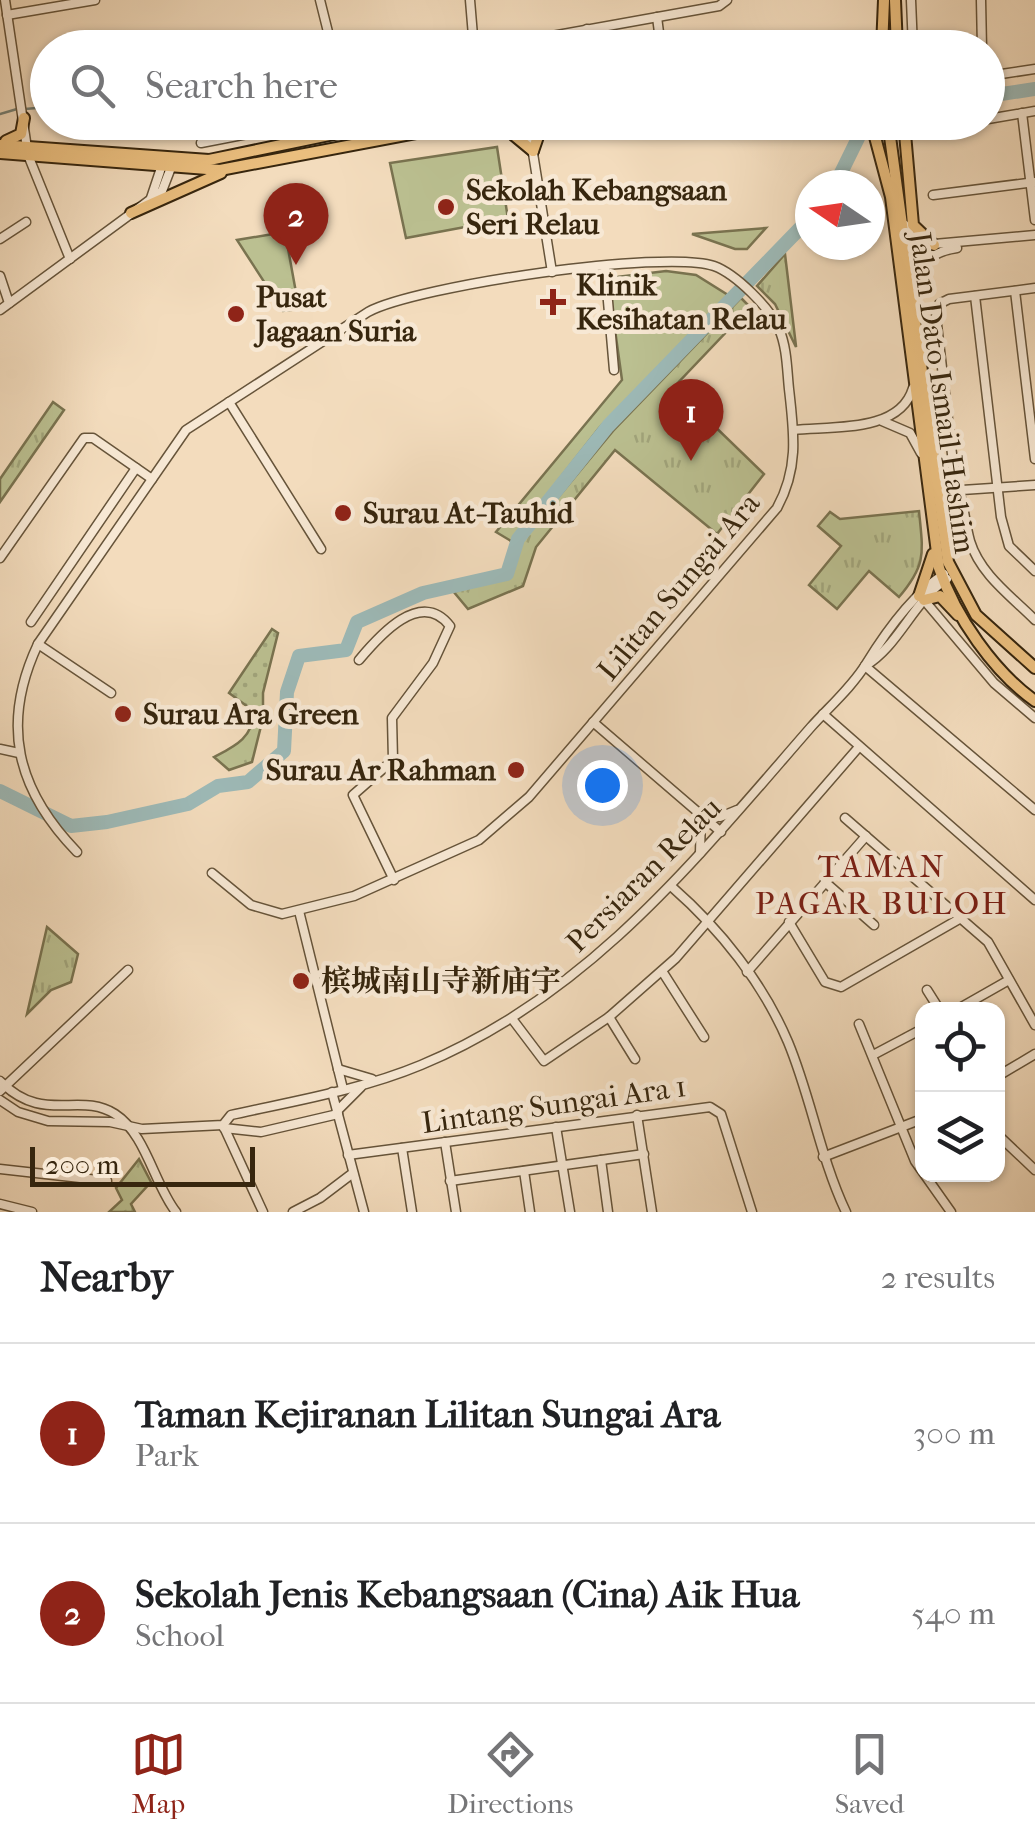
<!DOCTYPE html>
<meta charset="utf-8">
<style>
body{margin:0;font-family:"IM FELL French Canon","Noto Serif SC",serif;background:#f6f6f6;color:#202124}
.controls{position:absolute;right:30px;bottom:30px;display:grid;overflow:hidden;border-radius:20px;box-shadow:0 2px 8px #0004}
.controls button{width:90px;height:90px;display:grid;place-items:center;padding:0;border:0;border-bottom:2px solid #e0e0e0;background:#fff;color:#202124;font:50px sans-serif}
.compass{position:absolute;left:795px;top:170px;width:90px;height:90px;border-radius:50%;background:#fff;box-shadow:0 2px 8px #0004;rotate:283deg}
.scale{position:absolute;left:30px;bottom:25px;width:225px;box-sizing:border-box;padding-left:10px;border:5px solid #37260e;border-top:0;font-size:28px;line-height:35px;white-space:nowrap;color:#37260e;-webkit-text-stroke:8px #f7e8d4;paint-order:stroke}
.you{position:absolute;left:602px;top:785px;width:35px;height:35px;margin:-25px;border:8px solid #fff;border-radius:50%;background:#1a73e8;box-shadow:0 0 0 15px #1a73e833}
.badge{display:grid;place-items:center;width:65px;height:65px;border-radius:50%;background:#8f2418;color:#fff;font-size:32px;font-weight:700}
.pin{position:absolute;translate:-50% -82px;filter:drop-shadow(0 2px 5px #0008)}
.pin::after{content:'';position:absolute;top:52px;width:35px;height:30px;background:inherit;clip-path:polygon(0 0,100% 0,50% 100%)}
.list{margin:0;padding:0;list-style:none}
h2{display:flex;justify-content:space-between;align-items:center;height:130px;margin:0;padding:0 40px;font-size:42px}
h2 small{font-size:32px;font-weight:400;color:#757577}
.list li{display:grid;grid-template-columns:65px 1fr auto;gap:30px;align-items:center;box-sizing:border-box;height:180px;padding:0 40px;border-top:2px solid #e0e0e0}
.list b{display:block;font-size:38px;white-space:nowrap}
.list p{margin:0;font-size:32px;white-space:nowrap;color:#757577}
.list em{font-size:32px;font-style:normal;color:#757577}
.icon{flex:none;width:55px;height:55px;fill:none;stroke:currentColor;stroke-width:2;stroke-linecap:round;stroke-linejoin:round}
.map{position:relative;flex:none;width:1035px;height:1212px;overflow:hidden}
.search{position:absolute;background:#fff;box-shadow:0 2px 8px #0004;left:30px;right:30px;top:30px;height:110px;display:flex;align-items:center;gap:25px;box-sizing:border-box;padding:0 35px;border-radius:55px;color:#757577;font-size:38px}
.sheet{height:490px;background:#fff}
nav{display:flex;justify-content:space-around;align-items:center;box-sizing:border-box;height:140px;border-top:2px solid #e0e0e0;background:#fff;font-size:28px;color:#757577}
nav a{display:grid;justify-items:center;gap:5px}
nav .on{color:#8f2418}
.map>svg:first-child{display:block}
.grass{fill:#bbc091;stroke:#797350;stroke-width:2.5}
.park{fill:url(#park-tufts);stroke:#797350;stroke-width:2.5}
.garden{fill:url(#garden-dots);stroke:#797350;stroke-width:2.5}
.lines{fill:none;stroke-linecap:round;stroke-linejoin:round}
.stream{stroke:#747f74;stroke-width:2.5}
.river{stroke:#9dbab8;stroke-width:14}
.minor-casing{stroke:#66543a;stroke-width:11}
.major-casing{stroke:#37260e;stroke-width:14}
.minor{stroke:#f7e8d4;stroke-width:8}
.major{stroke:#eabe7e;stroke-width:10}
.poi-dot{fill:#8f2418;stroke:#f7e8d4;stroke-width:4}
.labels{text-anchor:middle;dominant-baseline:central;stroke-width:9;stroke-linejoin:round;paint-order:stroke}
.poi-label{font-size:30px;font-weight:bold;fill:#37260e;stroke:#f7e8d4;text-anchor:start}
.street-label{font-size:30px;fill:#37260e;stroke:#f7e8d4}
.neighbourhood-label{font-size:32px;letter-spacing:2.5px;fill:#7a1f14;stroke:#f7e8d4}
</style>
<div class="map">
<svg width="1035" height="1212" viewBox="0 0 1035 1212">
<defs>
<pattern id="park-tufts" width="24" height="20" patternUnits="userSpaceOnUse" patternTransform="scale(2.5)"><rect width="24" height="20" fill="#bbc091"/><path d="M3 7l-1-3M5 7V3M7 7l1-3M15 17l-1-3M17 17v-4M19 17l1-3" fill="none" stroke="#a1a57c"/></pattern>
<pattern id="garden-dots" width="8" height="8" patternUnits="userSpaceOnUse" patternTransform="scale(2.5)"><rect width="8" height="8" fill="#bbc091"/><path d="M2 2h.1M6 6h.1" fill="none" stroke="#a1a57c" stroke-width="1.8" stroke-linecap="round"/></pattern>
</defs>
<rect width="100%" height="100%" fill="#f3dcbd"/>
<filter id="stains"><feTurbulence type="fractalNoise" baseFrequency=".002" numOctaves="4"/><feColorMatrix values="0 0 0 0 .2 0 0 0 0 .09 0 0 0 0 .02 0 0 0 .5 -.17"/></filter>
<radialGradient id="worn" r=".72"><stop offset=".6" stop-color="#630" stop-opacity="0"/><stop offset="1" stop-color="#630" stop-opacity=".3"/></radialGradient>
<!-- grass -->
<g class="grass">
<polygon points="497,147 508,219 406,238 390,163"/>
<polygon points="766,228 747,249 735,249 692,234"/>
<polygon points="285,232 299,309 283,311 237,240"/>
<polygon points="666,271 696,275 728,295 599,428 511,541 496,532 622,380 609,287 617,277"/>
</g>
<!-- park -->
<g class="park">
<polygon points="785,254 796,346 796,347 775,304 757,286"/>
<polygon points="741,298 750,307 674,387 764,474 717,534 615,450 536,547 523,586 468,609 453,591 510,577 521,542 613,431"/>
<polygon points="53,402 64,410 0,502 0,479"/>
<path d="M919 511C923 553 927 564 899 597L869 571 837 609 809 585 841 546 818 526 830 512 840 519Z"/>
<path d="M253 711 263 718 252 762 229 770 214 757C231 748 255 738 253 711Z"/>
<polygon points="47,927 78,954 71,982 51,990 27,1014"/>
<polygon points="139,1159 151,1182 131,1204 135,1212 109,1212 122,1200 116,1188"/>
</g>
<!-- garden -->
<polygon class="garden" points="272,629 278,633 263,693 263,718 229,693"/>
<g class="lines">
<!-- stream -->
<g class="stream">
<polyline points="25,109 48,107"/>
<polyline points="0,114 17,109"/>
<polyline points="853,131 858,132"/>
</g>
<!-- river -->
<g class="river">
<polyline points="988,96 1035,89"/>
<polyline points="835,185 866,122"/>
<polyline points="0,791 71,826 107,822 188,804 218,786 248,782 284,751 287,692 299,656 346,650 357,622 423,593 507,574 518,539 608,426 810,218"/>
</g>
<!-- minor casing -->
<g class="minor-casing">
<g id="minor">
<polyline points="5,0 28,155 70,259"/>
<polyline points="320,0 332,48"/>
<polyline points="470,0 474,48"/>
<polyline points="911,0 913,48"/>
<polyline points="981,0 982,48"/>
<polyline points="7,15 95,0"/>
<polyline points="657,17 661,48"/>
<polyline points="587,29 590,48"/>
<polyline points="485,48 719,6 727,0"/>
<polyline points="988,76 1035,69"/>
<polyline points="1022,113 1035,220"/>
<polyline points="988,119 1035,111"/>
<polyline points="528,122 552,272"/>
<polyline points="919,129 961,122"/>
<polyline points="201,143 309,122"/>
<polyline points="933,195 1035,182"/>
<polyline points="151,198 162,165"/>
<polyline points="905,225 914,241 923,245 1035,235"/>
<polyline points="0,239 26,222"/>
<polyline points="605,267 614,370"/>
<polyline points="0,276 9,303"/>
<path d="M1035 288 949 299 939 304 936 316 955 480C964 499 964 520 970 541 980 574 1011 596 1035 620"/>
<polyline points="1015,291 1035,459"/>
<path d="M914 294C918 265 929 252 957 248"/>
<polyline points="975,296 1001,517 1009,546 1035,571"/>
<polyline points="0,310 162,191 172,165"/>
<polyline points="229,402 321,549"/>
<polyline points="882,421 910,433 921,453"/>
<path d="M794 430C832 426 900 433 913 388"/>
<polyline points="962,490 1035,485"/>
<polyline points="0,558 84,438 93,438 152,479"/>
<polyline points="924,600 994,683 1035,718"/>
<polyline points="31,622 136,468"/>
<polyline points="38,644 111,693"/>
<path d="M359 660C379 636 421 588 450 626L433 663 392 718 393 760 353 795 394 880"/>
<polyline points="865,666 1035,810"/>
<path d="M865 666C899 646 913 601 947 579"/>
<polyline points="823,714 1035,900"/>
<polyline points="593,722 721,832"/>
<polyline points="0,749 19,753"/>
<polyline points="845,818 988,942 1035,1025"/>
<path d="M77 852C17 790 0 725 38 644L186 430 368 312C416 286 664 249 714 266 736 274 770 308 779 329 787 347 787 370 789 389 794 433 799 468 777 508L529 797 479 840 354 896 282 914 251 905 212 873"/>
<polyline points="700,853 701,815 720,817 737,810"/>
<polyline points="825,882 874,925"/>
<path d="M672 887C720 929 763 983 788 1042 811 1097 820 1157 846 1212"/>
<polyline points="299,911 343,1089"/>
<polyline points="789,922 825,982 841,987 961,918"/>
<polyline points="662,971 704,1037"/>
<polyline points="747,972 866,836"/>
<polyline points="927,990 939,1009"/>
<polyline points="958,1009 1009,980"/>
<polyline points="609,1017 635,1059"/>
<polyline points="513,1020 544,1061 609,1017 676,958 858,748"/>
<polyline points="859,1024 915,1161 951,1212"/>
<polyline points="873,1055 922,1029"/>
<polyline points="338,1069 372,1079"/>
<polyline points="998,1076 1035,1054"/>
<path d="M0 1081C43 1125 79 1091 115 1114 146 1134 154 1184 176 1212"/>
<polyline points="0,1091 128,970"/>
<polyline points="332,1092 364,1212"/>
<path d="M0 1100 18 1112 48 1121 110 1122 142 1129 223 1125 231 1115C294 1101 361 1090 421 1065 589 995 695 860 811 727 829 707 852 687 866 664 885 633 913 594 944 574"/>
<polyline points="337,1111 361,1087"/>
<polyline points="637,1115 652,1212"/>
<polyline points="223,1125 263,1212"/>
<polyline points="556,1127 570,1212"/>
<polyline points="224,1128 261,1132 338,1114"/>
<polyline points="998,1135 1035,1170"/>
<polyline points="445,1142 456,1212"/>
<polyline points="402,1148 412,1212"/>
<polyline points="348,1155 710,1107 721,1114 752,1212"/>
<polyline points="823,1157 922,1119"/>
<polyline points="601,1160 608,1212"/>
<polyline points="0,1169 107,1181"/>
<polyline points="524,1171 530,1212"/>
<polyline points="450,1181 644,1154"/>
<polyline points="0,1204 32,1212"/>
<polyline points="293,1212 320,1198 353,1173"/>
</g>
</g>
<!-- major casing -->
<g class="major-casing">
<g id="major">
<polyline points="895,0 897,48"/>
<polyline points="882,48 884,0"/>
<polyline points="498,122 533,151"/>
<path d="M871 122 891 197 939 568C955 616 994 672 1035 701"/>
<polyline points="888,122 948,562 976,615 1035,668"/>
<polyline points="904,122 913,225 934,245"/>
<polyline points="6,141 21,134 24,118"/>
<polyline points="0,145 209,160 392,122"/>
<polyline points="533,151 543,122"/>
<polyline points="0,153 220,170 474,122"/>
<polyline points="131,213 221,173"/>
<polyline points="919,596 933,554"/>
<polyline points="924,600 940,596 958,615"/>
</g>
</g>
<!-- minor -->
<use href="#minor" class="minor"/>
<!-- major -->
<use href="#major" class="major"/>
</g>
<!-- markers -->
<g class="poi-dot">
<circle cx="446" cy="207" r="10"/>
<path d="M548 287h10v10h10v10h-10v10h-10v-10h-10v-10h10z"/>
<circle cx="236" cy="314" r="10"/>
<circle cx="343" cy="513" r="10"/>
<circle cx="123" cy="714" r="10"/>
<circle cx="516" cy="770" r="10"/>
<circle cx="301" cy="981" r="10"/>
</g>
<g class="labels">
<!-- poi labels -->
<g class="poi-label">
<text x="466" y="190">Sekolah Kebangsaan<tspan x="466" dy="34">Seri Relau</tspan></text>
<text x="576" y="285">Klinik<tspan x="576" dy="34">Kesihatan Relau</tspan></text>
<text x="256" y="297">Pusat<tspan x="256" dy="34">Jagaan Suria</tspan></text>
<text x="363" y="513">Surau At-Tauhid</text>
<text x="143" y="714">Surau Ara Green</text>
<text x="496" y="770" text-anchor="end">Surau Ar Rahman</text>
<text x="321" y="981">槟城南山寺新庙宇</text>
</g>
<!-- street labels -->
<g class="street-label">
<text transform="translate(942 393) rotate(82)">Jalan Dato Ismail Hashim</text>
<text transform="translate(679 587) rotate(-50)">Lilitan Sungai Ara</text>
<text transform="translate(644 875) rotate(-45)">Persiaran Relau</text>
<text transform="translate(554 1105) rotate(-8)">Lintang Sungai Ara 1</text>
</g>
<!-- neighbourhood labels -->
<g class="neighbourhood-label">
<text x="882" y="866">TAMAN<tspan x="882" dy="37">PAGAR BULOH</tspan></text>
</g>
</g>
<rect width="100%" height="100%" filter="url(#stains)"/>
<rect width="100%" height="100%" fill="url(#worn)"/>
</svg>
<div class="controls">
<button><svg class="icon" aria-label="locate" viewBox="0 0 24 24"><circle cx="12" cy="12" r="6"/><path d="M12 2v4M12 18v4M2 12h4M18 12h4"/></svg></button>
<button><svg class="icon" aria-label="layers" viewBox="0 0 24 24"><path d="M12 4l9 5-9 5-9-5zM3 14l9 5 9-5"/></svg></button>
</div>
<svg class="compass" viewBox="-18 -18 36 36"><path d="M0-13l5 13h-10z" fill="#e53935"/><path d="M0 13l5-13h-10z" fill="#757577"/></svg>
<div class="scale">200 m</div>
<div class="you"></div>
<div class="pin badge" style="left:691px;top:461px">1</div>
<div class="pin badge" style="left:296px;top:265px">2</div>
<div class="search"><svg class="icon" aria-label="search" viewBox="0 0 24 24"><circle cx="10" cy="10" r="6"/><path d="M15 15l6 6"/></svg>Search here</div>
</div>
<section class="sheet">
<h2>Nearby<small>2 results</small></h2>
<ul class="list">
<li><span class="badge">1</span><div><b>Taman Kejiranan Lilitan Sungai Ara</b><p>Park</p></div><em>300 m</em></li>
<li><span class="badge">2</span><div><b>Sekolah Jenis Kebangsaan (Cina) Aik Hua</b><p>School</p></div><em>540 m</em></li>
</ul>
</section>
<nav>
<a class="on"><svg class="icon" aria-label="map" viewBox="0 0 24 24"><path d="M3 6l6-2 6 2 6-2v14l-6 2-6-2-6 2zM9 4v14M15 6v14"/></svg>Map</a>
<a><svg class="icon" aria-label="directions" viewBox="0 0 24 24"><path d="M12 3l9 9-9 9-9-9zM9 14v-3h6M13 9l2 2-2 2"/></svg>Directions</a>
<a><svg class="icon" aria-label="saved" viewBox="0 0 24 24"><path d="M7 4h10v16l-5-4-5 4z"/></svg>Saved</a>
</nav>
